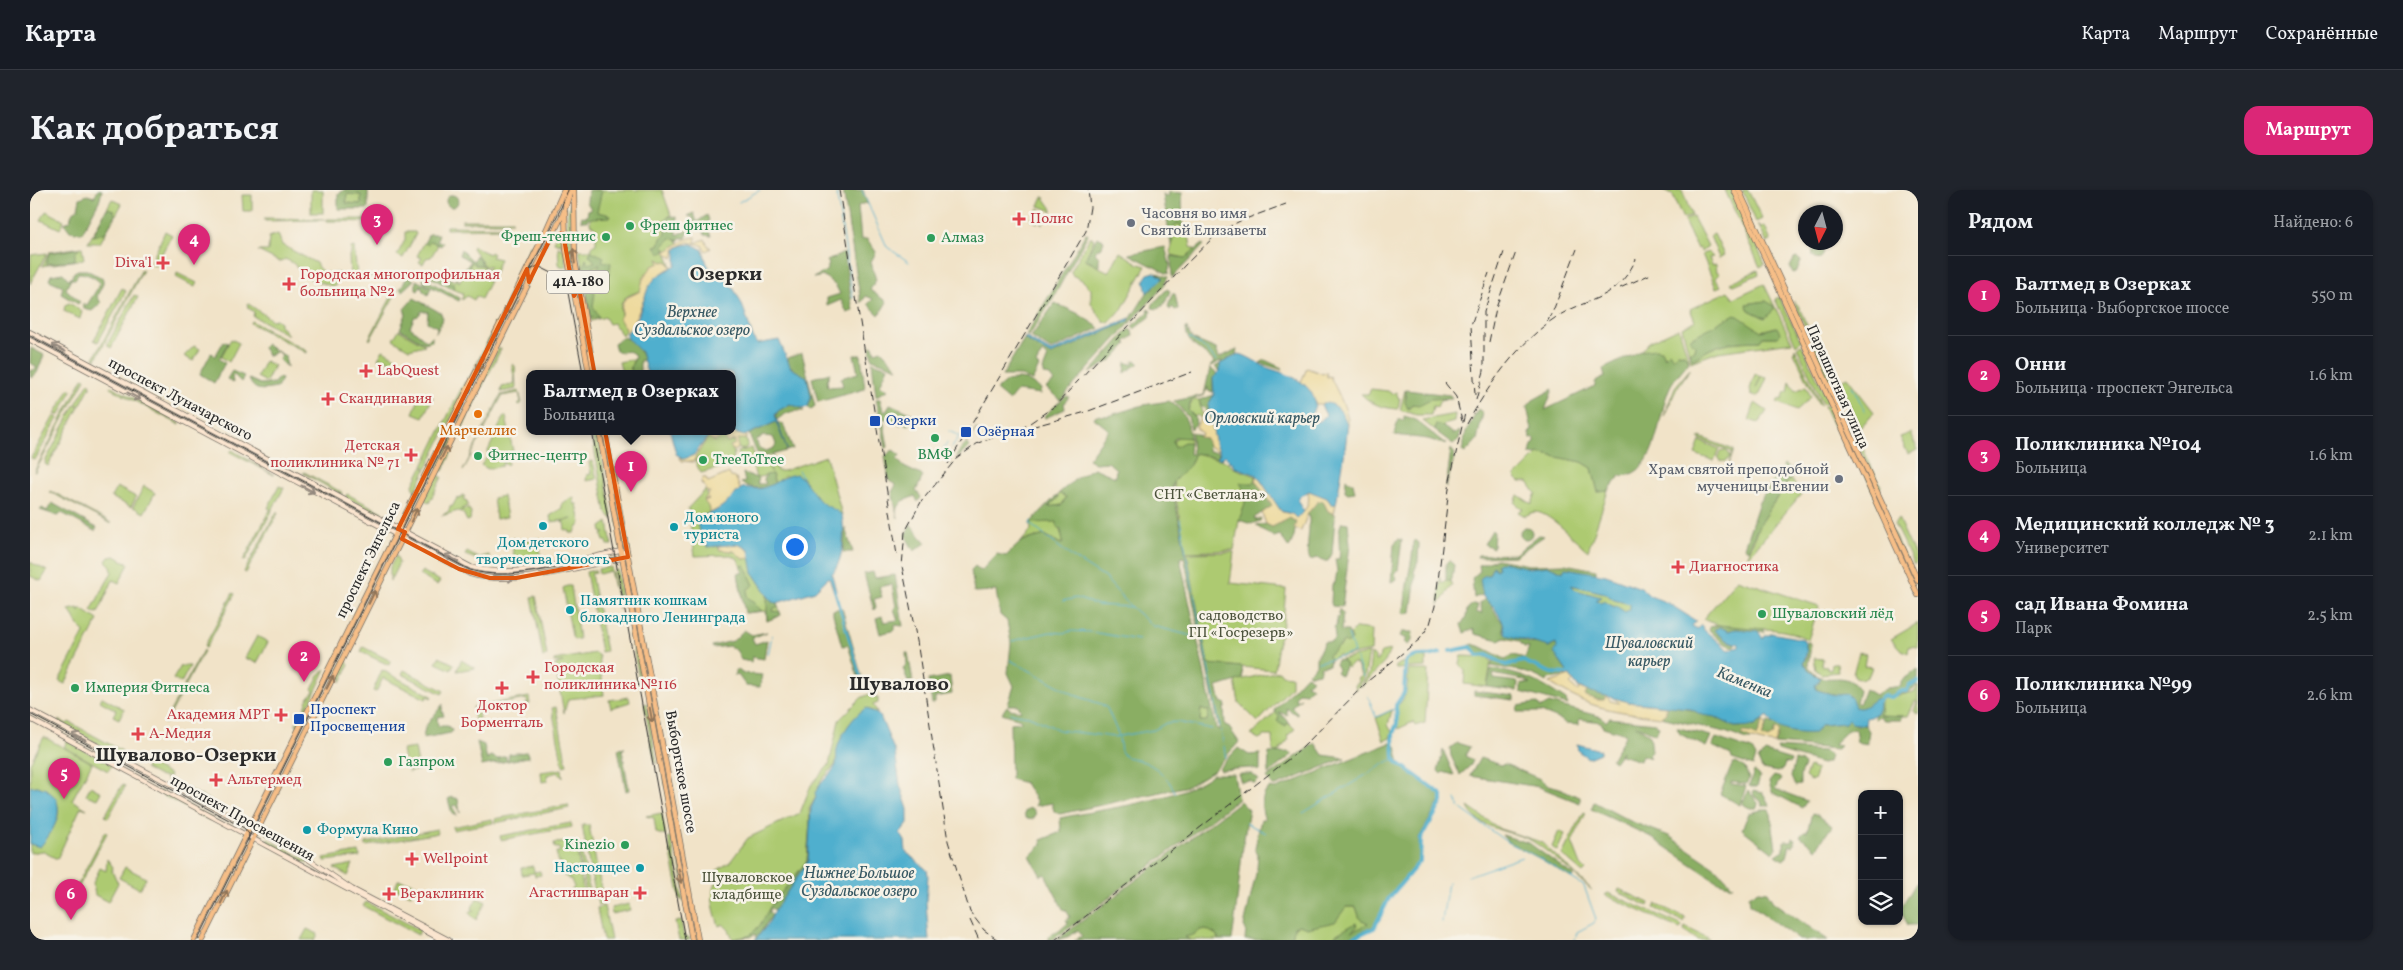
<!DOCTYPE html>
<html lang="ru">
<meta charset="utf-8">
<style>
body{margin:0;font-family:Vollkorn,serif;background:#20242c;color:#f1f3f6}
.controls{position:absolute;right:15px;bottom:15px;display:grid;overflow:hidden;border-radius:10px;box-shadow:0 1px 4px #0004}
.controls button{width:45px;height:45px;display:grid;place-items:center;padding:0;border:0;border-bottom:1px solid #363941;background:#171b24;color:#f1f3f6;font:25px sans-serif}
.compass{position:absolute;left:1768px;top:15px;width:45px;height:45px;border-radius:50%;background:#171b24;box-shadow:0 1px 4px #0004;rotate:186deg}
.you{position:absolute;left:764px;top:356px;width:18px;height:18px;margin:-12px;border:4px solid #fff;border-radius:50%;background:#1a73e8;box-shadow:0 0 0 8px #1a73e833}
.badge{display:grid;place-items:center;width:32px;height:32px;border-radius:50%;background:#db2777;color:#fff;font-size:16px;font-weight:700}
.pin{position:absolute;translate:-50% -41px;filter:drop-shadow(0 1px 2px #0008)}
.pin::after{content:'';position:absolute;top:26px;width:18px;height:15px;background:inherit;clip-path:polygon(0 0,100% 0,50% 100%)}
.popup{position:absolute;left:496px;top:180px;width:210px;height:65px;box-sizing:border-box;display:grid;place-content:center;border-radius:10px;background:#171b24;filter:drop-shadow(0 1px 4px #0005);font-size:16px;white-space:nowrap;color:#9ea1a6}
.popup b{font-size:19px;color:#f1f3f6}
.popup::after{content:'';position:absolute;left:50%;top:100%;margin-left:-10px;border:10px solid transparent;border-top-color:#171b24}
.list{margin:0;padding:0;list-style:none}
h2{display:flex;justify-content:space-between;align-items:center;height:65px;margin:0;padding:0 20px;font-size:21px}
h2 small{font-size:16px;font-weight:400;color:#9ea1a6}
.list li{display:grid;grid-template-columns:32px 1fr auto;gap:15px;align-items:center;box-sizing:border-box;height:80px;padding:0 20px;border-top:1px solid #363941}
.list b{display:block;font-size:19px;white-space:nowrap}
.list p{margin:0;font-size:16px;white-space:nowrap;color:#9ea1a6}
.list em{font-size:16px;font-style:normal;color:#9ea1a6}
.icon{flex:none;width:28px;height:28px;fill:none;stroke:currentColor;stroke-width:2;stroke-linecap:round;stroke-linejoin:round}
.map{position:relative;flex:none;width:1888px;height:750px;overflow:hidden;border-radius:15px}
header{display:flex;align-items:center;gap:30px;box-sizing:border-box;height:70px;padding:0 25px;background:#171b24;border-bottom:1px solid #363941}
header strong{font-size:24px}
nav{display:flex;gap:28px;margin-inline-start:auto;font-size:18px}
.intro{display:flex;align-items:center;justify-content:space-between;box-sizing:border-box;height:120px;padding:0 30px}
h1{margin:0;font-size:35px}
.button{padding:12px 22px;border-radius:15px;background:#db2777;color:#fff;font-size:18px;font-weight:700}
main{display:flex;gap:30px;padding:0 30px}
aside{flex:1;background:#171b24;border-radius:15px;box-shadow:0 1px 4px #0004}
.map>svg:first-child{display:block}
.green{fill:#adca71;stroke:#6c7a4e;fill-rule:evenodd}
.forest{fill:#8aae63;stroke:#5a6c47;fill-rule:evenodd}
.sand{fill:#eeda9e;stroke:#8c8264}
.water{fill:#4fafce;stroke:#3d6d7c;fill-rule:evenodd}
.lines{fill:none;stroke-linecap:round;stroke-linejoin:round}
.stream{stroke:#4fafce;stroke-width:1}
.canal{stroke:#4fafce;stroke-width:2.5}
.river{stroke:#4fafce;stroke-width:4}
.secondary-casing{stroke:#706b62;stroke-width:5.5}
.primary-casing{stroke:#706b62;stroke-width:6}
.secondary{stroke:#fbe5cf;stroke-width:4}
.primary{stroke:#f6be87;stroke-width:4.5}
.tram{stroke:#2b2b2b;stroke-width:1}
.rail{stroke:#2b2b2b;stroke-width:1;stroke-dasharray:8 4;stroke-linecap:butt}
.oneway{stroke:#907459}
.oneway2{stroke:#93887d}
.marked{fill:none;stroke:#df570e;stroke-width:4;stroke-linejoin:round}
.health-dot{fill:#e0444e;stroke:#f7f3e8;stroke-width:2}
.worship-dot{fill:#6b7280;stroke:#f7f3e8;stroke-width:2}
.leisure-dot{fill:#2e9e5b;stroke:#f7f3e8;stroke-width:2}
.food-dot{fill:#e8710a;stroke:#f7f3e8;stroke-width:2}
.transit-dot{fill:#1a4fb4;stroke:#f7f3e8;stroke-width:2}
.culture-dot{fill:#0f9aa8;stroke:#f7f3e8;stroke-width:2}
.labels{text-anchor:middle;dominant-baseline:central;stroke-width:5;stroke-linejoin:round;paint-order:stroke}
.shield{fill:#f7f3e8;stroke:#686764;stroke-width:1}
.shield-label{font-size:14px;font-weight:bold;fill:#2b2b2b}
.worship-label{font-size:15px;fill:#5b616d;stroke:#f7f3e8;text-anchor:start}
.health-label{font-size:15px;fill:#be3a42;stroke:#f7f3e8;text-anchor:start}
.leisure-label{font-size:15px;fill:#27864d;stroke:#f7f3e8;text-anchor:start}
.street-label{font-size:15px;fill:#2b2b2b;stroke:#f7f3e8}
.transit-label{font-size:15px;fill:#164399;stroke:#f7f3e8;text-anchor:start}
.food-label{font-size:15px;fill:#c56008;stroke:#f7f3e8}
.park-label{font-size:15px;fill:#4c533c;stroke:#f7f3e8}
.culture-label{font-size:15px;fill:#0d838f;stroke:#f7f3e8;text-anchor:start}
.water-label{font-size:16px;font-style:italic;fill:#385964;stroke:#f7f3e8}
.district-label{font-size:20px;font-weight:bold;fill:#2b2b2b;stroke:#f7f3e8}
</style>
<header>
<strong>Карта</strong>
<nav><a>Карта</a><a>Маршрут</a><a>Сохранённые</a></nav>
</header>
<div class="intro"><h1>Как добраться</h1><a class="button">Маршрут</a></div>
<main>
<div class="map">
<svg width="1888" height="750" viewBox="0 0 1888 750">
<rect width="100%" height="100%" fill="#f7f3e8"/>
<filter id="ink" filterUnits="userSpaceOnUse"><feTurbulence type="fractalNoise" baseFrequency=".02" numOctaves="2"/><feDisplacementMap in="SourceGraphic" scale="10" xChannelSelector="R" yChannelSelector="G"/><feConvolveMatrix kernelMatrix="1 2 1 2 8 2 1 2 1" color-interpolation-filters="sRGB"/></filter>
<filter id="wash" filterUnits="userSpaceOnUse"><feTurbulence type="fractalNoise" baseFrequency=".0096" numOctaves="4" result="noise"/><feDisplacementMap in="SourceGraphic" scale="20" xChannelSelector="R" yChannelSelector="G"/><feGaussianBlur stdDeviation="1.12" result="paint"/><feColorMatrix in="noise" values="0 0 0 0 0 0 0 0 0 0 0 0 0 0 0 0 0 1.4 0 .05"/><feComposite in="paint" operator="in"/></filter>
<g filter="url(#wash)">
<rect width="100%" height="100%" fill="#f1e3c8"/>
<!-- green -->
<g class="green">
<rect x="281" y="0" width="12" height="23"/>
<path d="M562 0H632L641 25 639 26 641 43 649 53 636 62 642 77 637 71 633 72 628 69 630 73C617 80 616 88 610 101 605 103 598 105 595 108 587 116 591 131 596 139L592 145 583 133 579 134 575 127 561 131 549 60H562V56L566 54V38L560 34Z"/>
<polygon points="1632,0 1652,0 1662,26 1653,29 1642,4"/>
<polygon points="1695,0 1702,0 1735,74 1730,77"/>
<polygon points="1712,0 1718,0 1732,29 1726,32"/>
<polygon points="316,4 331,5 331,14 316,13"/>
<polygon points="212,5 222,5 222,21 213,21"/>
<polygon points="1013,6 1022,19 1022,21 1009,16"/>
<polygon points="82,9 92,14 70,53 58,53"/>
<path d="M541 11 542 62 546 97C539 71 531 37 541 11Z"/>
<polygon points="1008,18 1017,24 1012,35 1011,30 1008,33 1001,30"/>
<polygon points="16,21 34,30 30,39 11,30"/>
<polygon points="1663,27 1678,56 1671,62 1669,58 1667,59 1654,31"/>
<polygon points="235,28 295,29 295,30 235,31"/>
<polygon points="297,29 344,29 344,32 297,31"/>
<rect x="432" y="30" width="50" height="2"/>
<polygon points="1149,32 1153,39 1150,42 1159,45 1161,57 1165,59 1155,68 1142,65 1140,62 1143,53 1140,43"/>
<polygon points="1728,34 1730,38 1735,36 1741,51 1737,53"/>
<polygon points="416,36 475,37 475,38 416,39"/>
<polygon points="135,41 142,45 125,76 121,73"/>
<polygon points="375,42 385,42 386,44 373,68 367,65 375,50"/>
<polygon points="527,43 533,45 534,54 532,56 530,52 529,54 524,52"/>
<path d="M248 44 252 55 286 73C292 89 305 79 316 86L313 91 308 90 304 97 290 92 289 94 272 84C266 76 266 74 255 69L250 72 228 61H238L239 47Z"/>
<polygon points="1684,44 1694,65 1689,68 1680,46"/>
<polygon points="1060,47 1064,49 1055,70 1079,82 1090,62 1109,74 1116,76 1092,119 1079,133 1073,131 1061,113 1061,99 1052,90 1042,85 1041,81"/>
<polygon points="402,51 408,55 401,67 396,68 393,74 389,72 392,68 387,66 394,53"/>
<polygon points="443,56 459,64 460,62 463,64 461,67 470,69 462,89 456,78 459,78 459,75 455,77 442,58"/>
<polygon points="52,57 54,69 12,76 19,62"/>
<polygon points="324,57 327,85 360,86 357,91 350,86 320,88 319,65 321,65 321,58"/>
<polygon points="528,57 535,60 536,78 529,75"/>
<polygon points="1678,62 1683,67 1679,68 1682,75 1686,74 1687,82 1690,83 1685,88 1691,96 1686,98 1672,64"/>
<polygon points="17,63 0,94 1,65"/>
<polygon points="444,72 445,75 453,75 459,93 451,109 446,106 444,110 437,106 432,110 433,103 422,99 425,98 414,88 418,91 422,89 426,91 427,87 429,92 436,80 441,80 439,74"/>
<polygon points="112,79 113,80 66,169 64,168"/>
<polygon points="1728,80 1729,84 1704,95 1700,93"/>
<polygon points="147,83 167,93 165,97 146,87"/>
<path d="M1734 94 1762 152 1688 162 1661 172 1652 137 1665 131 1660 119 1698 101 1704 108ZM1736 111 1743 118 1735 128 1719 120 1716 114ZM1713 131 1731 141 1746 137 1748 147H1733L1730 151C1700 152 1687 152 1663 170L1659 163 1664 160 1665 155 1660 149Z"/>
<polygon points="92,98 96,101 68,152 64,150"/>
<polygon points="365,100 367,101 340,150 339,149"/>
<polygon points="104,105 108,107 81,158 78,156 78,153"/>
<polygon points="1749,107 1771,151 1766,155 1745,109"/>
<polygon points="1763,110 1768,115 1810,210 1808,211"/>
<polygon points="39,113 52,121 50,129 34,121 35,115"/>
<polygon points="217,113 242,130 246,129 250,132 250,135 258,145 223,126 224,122 218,118"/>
<polygon points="221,131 277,161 277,163 220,133"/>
<polygon points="468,133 438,193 437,187 440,187 465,136 463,134"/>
<polygon points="1649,138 1659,171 1654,164 1648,163 1643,168 1620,161 1611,161 1619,152"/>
<polygon points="369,140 395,155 379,159 363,149"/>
<polygon points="201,149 209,153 199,172 191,167"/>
<polygon points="1772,155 1798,211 1793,214 1767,157"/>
<polygon points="164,156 170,159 163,171 154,166"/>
<polygon points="1765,158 1791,215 1789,215 1764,162"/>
<polygon points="468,159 471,159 439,224 436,222"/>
<polygon points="353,160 372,171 359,172 358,169 348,169"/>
<polygon points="604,169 600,178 603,183 592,183 589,172"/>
<polygon points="235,171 244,176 236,192 227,187"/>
<polygon points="482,174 485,176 486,199 471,202 472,197 485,194"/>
<polygon points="1660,179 1647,198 1634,226 1645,197"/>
<polygon points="1725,184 1731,186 1726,198 1731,186 1737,188 1730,204 1726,207 1721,205 1720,199"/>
<polygon points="1817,187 1844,222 1830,238 1809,191"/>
<polygon points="53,188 55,189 5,282 4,282"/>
<polygon points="435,191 436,198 397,278 393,276"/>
<polygon points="1760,191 1766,201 1776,196 1781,207 1767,220 1747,212 1749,209 1752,210 1755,202 1758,202"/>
<polygon points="59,192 61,195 50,216 46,214"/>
<polygon points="81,196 150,233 150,235 80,198"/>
<polygon points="39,199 42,200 29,226 25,224"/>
<path d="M1341 199 1358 201 1362 204 1366 202 1369 209 1370 208 1368 219C1353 218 1342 215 1331 204H1338Z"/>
<path d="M1375 200 1377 210 1375 212 1379 219 1382 214C1393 212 1402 206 1415 209L1410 210 1407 217 1403 216 1401 225H1386L1370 220Z"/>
<polygon points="489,201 492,213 490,215 488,214 491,212 489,203 472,206 433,281 471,205"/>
<polygon points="392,202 403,207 393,227 383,223"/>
<polygon points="1163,210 1169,210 1172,224 1171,228 1167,225 1165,227 1158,220"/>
<polygon points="1725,213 1737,221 1729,233 1719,230"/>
<polygon points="45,215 49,217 18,276 15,274 16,270"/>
<polygon points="1799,215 1808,234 1803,236 1794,216"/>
<polygon points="435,224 438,226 413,281 408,279"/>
<polygon points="1425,224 1424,232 1413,235 1414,238 1406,235 1404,240 1392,230"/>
<polygon points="24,226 28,228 5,270 1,268"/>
<polygon points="474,226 476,227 483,261 476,263 478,274 475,275 473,271 472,276 458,279 451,275 458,266 458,261"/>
<polygon points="1820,232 1851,296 1849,300 1818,233"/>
<polygon points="561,241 567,241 583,330 576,322"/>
<polygon points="571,241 573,241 592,354"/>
<polygon points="1881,243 1888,260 1878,264 1870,247"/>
<path d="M691 246 695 247 697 253 705 250V254L701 257 704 263 703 274 671 283C660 265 668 263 678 247L685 252Z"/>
<polygon points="1149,246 1160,248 1160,252 1145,257 1143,251"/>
<polygon points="1670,247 1704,260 1699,275 1702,262 1669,249"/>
<circle cx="712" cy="254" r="5.5"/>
<polygon points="1670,251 1689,259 1684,271 1665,264"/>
<polygon points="722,258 725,268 710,272 707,262"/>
<polygon points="1825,259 1886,393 1885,394 1824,260"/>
<polygon points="202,260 244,285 200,262"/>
<circle cx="1694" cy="266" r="5.5"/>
<polygon points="1165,263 1196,271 1204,278 1226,286 1209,330 1204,360 1156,362 1143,292 1160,275"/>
<path d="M1509 263 1552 272 1562 278 1568 302 1578 301 1558 361C1547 352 1520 323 1506 322 1502 322 1499 324 1495 326L1488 322 1493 319 1485 313 1488 305 1502 314 1505 305H1507L1498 292H1490L1485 287Z"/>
<polygon points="743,266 747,281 753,281 796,266 812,325 793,314 781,302 772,287 754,286 745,294 742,284 726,288 723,277 738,273 741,282 739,272"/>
<polygon points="563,271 567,289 556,291 557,285 561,284 559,272"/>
<polygon points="392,277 396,279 385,302 383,295"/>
<polygon points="274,282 313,303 312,305 273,283"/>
<polygon points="406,284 412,287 399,313 394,309"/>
<polygon points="1760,289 1772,303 1717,368 1730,333"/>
<polygon points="114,296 125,303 114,323 103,317"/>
<polygon points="249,296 254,298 242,320 238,318"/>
<polygon points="87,297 106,307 101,317 81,307"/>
<polygon points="676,299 680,321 677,325 670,327 684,357 688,356 690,360 704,361 713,369 721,368 723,383 742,412 747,413 751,425 737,431 736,421 715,423 708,383 713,383 708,369 701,365 665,366 658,318"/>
<polygon points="21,301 81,333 81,334 20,302"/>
<polygon points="1029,303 1036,307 1032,315 1019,317 1027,309"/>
<polygon points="317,304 352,322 350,324 315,307"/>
<polygon points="433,305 435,306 433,309 437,311 438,316 430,320 439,319 441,323 440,330 437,331 433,323 428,321 411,326 419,321 420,316 422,317 427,308 430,309"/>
<polygon points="473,306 477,327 466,329 463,308"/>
<polygon points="544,307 544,314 547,314 551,333 544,343 540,343 540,341 535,340 534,333 531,332 542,329 521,332 520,326 532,318 532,313"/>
<polygon points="240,320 242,321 215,371 213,371"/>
<polygon points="246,323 248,323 216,383 214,382"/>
<polygon points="1868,328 1887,371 1884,375 1864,334"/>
<polygon points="1012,331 1027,331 1034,353 1031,354 1015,345 992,351 1001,340 1000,333"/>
<polygon points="578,332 582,355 578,355 577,351 574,351 572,345 575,343 572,343 571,337"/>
<polygon points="485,348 486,352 509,348 511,367 485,372 481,349"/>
<polygon points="437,362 448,368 459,365 460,374 435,365"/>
<polygon points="1204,362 1200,393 1256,399 1252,442 1249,449 1244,480 1178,474 1157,363"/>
<polygon points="366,365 369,373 360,391 360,377"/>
<polygon points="85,366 99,374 89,393 83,390 68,423 62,422 61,421 82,382 81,376 76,371 79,367"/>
<polygon points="0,372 17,381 11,391 0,386"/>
<polygon points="596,374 619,497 618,497"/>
<polygon points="581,377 589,420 580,381 569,384 568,379"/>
<polygon points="587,379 591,402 589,411 584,382"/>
<polygon points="565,380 566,383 561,384 576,461 571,462 556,382"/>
<polygon points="392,381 410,391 407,395 389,385"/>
<polygon points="1410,387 1412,393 1416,390 1420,391 1422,395 1409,415"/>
<path d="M1707 389 1789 416 1778 450C1748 431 1702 445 1673 429Z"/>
<path d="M1540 395 1575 403 1584 410 1601 414 1600 419 1595 422C1586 415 1576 415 1566 410L1571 407 1546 400Z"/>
<polygon points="537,396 541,396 549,449 544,450 542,446 533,398"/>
<polygon points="203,403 205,404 176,458 174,457"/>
<polygon points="594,403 596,403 612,490 609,490"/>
<polygon points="506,406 517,466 513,467 502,407"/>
<polygon points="48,418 49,422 49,419 52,419 68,430 35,494 29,491 54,443 39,420"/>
<polygon points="1888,433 1888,457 1879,456 1878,463 1870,459 1861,449"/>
<polygon points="1326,438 1342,440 1341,461 1310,467 1310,464 1300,470 1297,466 1314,452 1322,450 1320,444"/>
<polygon points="227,446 238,452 227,473 215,468"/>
<polygon points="333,457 361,471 359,475 331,462"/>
<polygon points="173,460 174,461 135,534 134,533"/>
<polygon points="1360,460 1355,472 1331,497 1339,483 1341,464 1346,468 1344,470 1348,471 1351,462"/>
<polygon points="1829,462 1836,464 1834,476 1842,477 1839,485 1832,489 1825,487 1823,484"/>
<polygon points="565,463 569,466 574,505 538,509 534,523 525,475 533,472 524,472 524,470"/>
<polygon points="1339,463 1335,485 1326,500 1325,495 1329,492 1327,489 1331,486 1327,475 1323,473 1317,478 1310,470"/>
<polygon points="1386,466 1396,468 1396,477 1366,479 1365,476"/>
<polygon points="1432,466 1457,467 1461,471 1457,497 1434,494 1435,481 1430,474"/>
<polygon points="409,467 424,474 421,480 406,473"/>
<polygon points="1784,468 1793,469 1792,475 1797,477 1797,479 1801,480 1802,473 1807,473 1808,482 1791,484 1786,480"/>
<polygon points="315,469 319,475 311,492 309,481"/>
<polygon points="431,470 445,478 427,481"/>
<polygon points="151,476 160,476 151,493 143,489"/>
<polygon points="296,479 269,536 265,534 267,534 268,528 270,528 277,513 276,511 284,501 282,499 289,485"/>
<polygon points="352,480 402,506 401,508 398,506 396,509 353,488 346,502 343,501"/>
<polygon points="374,480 414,501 412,504 372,484"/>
<path d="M1378 480H1398L1395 533 1385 536 1383 532 1368 539 1367 516C1378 508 1378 492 1378 480Z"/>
<polygon points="1249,481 1252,485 1261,486 1261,497 1228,532 1209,513 1205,491"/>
<polygon points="1888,495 1888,524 1884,521 1887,512 1885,511 1878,526 1850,526 1851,509 1884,502"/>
<polygon points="618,499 620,499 636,597"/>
<path d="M844 502 845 507 848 508V513L843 515 848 523 838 519C819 526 806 553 806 574L791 591 786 607 779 619 780 634 777 671 740 717 731 735 719 746 703 749 699 740 693 734 689 736C684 719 678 705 688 689L686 681 700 672 718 648 770 623 781 595 799 575 809 530 831 508Z"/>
<polygon points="72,507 94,519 89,529 83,526 86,520 70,511"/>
<polygon points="499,507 500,514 494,515 498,513 496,509 447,518 449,529 445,530 443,517"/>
<polygon points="599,507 600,512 581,518 579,510"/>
<polygon points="617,513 627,573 625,573 614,514"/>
<polygon points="526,517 537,575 533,576 522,518"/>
<polygon points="1171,518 1175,521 1179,520 1177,532 1170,531"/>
<polygon points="1362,520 1358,535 1362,542 1360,548 1354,551 1346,528"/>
<polygon points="1247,521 1265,539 1257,546 1259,549 1248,562 1243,561 1242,546 1234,546 1229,549 1221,545"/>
<polygon points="29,530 37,534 39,532 92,561 89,565 28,532"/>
<path d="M14 547 62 573 42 610 57 619 51 617 27 669 12 661 0 663V654L17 648C28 630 36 618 18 602 13 597 7 595 0 597V573Z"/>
<polygon points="37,551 82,575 78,581 34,557"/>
<polygon points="385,558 389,580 379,582 378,576 375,576 372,560"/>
<polygon points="118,573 140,585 139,587 131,587 115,579"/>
<polygon points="1779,577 1787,580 1783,590 1780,591 1775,587"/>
<polygon points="532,579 533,588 528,582 517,585 518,591 512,592 511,582"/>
<polygon points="135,589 140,589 185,613 189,619"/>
<polygon points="92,595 95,596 94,599 78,628 75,626"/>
<polygon points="60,596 71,602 67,609 56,605"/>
<polygon points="129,600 183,629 179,630 132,605"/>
<polygon points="538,615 539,618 465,633 465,629"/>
<path d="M1438 617 1470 639 1511 652 1562 700C1543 684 1523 664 1502 651 1484 641 1447 640 1438 617Z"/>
<polygon points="640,620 642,620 660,728"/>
<polygon points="1554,622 1556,623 1542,652 1551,675 1556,680 1553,683 1532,665"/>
<polygon points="632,623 636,646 626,643 624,628 616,626"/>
<polygon points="462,629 463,633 423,640 422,637"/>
<polygon points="541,633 542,637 471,650 470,646"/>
<polygon points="552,635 559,635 567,678 560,680"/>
<polygon points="407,639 408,643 336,656 336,653"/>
<polygon points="1529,641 1535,644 1527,661 1522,657"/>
<polygon points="75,642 77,643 48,698 46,697"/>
<polygon points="641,646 653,711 650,709 638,648"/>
<polygon points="238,649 278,671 279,672 271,672 237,653"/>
<polygon points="545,652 546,655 543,656 544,661 547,661 554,705 551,706 541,701 544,697 541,690 531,684 530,672 528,672 526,662 530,662 529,658 525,658 524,653"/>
<polygon points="329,662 330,667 295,671 294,668"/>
<polygon points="549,664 552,664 560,703 556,703"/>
<polygon points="77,669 83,677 82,681 88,693 78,712 65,705 63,693 70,678 76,681"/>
<polygon points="323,674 318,686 304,678"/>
<polygon points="503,676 504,682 510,681 511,685 505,686 504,683 492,685 491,678"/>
<polygon points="95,677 116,688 110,699 89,688"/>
<polygon points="568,681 574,714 568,715 561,684"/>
<polygon points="368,690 381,692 386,695 383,700 379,697 383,701 381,705 365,698"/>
<polygon points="1589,699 1619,713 1618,716 1588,702"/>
<polygon points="1578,703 1651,735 1652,737 1650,739 1575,705"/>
<polygon points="447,708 456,712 446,730 439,723 441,720 444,721 442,718"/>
<polygon points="336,712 390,740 388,745 333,716"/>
<polygon points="599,714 600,720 582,724 581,718"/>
<polygon points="1626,714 1656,728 1654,732 1624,718"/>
<polygon points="574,716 581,750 573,750 567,718"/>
<polygon points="1316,717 1326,717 1330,729 1339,733 1322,742 1321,740 1305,745 1308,750 1256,750 1263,745 1264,737"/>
<polygon points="651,731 654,747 659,747 660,750 649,750 645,732"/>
<polygon points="1655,737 1678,748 1679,750 1668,750 1654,741"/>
<polygon points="277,739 288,744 285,750 271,750"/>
<polygon points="1176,739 1185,744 1189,750 1160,750 1155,748 1158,745 1163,745 1170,740"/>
</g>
<!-- forest -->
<g class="forest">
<polygon points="68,0 72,0 70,9 52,43 40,41 34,33 40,31 42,23 48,19 50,8 57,5 64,7"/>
<path d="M314 0H338V19H308V4ZM317 4 331 5V14L316 13Z"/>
<polygon points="558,0 572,0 567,22 581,25 580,27 561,28 556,31 551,30 552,26 557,27 558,20 561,19 557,12"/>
<polygon points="813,0 833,0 838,15 835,13 828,16 831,50 837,49 846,62 841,72 846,90 840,100 857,112 849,125 838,114 843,109 836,106 831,113"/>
<polygon points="1139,2 1152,3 1153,39 1148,33 1140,43 1143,50 1141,55 1133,4 1138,7"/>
<circle cx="422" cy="11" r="6"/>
<polygon points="77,18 84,20 85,26 76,42 63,46"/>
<polygon points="664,23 667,32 677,25 679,30 676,35 681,46 675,45 673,41 668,39 662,27 658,26"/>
<polygon points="642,26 647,27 647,45 660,39 656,48 650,48 649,51 641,48 633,56 637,60 630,63 625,56 629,55 631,48 636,44 636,28"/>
<polygon points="1056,43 1058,44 1022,110 999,146 996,145"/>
<polygon points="399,44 409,44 407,50 413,53 411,56 401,51 398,54 394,53"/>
<polygon points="174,45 180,48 169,66 165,62 163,55 167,48"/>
<polygon points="1067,47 1074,50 1072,57 1067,59 1065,63 1069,67 1069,77 1055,69"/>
<polygon points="1173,54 1174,55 1142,88 1141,66 1155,68"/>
<polygon points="500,55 504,57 494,78 489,81"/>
<polygon points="1135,57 1140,75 1138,84 1099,64"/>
<circle cx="1788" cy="63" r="5.5"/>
<polygon points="45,59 49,59 45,63 45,70 16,74 19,63"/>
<polygon points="431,59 443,71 446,65 453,75 445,75 444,72 439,75 441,81 434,80 441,71 429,65"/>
<path d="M561 61 574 67 572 71 581 73 579 84H572L574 87 571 89 574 94 571 95 573 101 563 98 565 103 563 116 569 128H561L553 79 556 69 558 74 565 72 559 65ZM569 74 570 76 562 83 565 89 561 96 556 92 559 88 558 80Z"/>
<polygon points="814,63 823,121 817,123 811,110 797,116 797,108 810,104 806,96 794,86 783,88 796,81 799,74 797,71"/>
<polygon points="1767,68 1771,71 1767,81 1763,83 1760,77 1764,69"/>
<path d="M48 80H57L73 89V94L67 106 71 113 62 121 54 119 52 115H57L70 94C67 87 55 83 48 83L46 89H41L36 99 50 112 48 114 31 104 33 96 19 90 21 85 33 83 38 89 42 87 44 82Z"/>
<polygon points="402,83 409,89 414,86 411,83 422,89 418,91 414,89 419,93 423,93 425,98 422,99 400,87"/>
<polygon points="1127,83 1138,87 1133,97 1030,210 1016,198 1024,192 1020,186 1015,185 1013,180 1018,167 1012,163 1006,174 1009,177 1002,191 991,186 972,186 994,149 1021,165 1099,131 1117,103 1133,88"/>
<polygon points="378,86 384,90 372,101 370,99"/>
<polygon points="393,88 430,108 429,111 394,93"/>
<polygon points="386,90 401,98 398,105 393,101 391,95 388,101 386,100"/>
<polygon points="1137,99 1140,101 1135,113 1128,119 1122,118 1123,114"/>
<polygon points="1142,104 1145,104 1148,119 1145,120 1142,117 1140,120 1138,117"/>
<polygon points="384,108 411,123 413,129 406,143 407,137 397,132 398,122 392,121 387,127 385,126 380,137 397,151 402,146 402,151 394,153 370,139 376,124 374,119"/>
<polygon points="1736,111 1744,116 1744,120 1735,128 1719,120 1716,114"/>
<polygon points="1025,113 1047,123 1070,138 1021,160 1001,147"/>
<polygon points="1118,119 1121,121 1120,127 1104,139 1102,136 1119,122"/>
<path d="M1705 124 1731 141 1747 137 1750 143 1748 147H1733L1730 151C1700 152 1687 152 1663 170L1659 163 1664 160 1665 155 1659 149Z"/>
<path d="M1156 137 1162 149 1186 159 1189 168 1207 159 1206 164 1191 174 1190 181 1185 177 1190 174 1192 170 1180 177 1184 172C1173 160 1155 155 1156 137Z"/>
<polygon points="1099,139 1102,141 1103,146 1095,152 1097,154 1083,169 1060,183"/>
<path d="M593 147C604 152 610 159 614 171L610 170V183H603L600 178 605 168C602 157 594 164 586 161L584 153Z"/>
<polygon points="194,151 198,153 189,169 195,173 184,193 170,184 181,163 185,166"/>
<polygon points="235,154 255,166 257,177 249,170 252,165 246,161 239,166 233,158"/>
<polygon points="840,156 843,156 845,162 851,160 868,178 842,169"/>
<polygon points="1,158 14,165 7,183 1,188 0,181 6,179 6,176 0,173"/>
<path d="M1625 159 1631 160 1634 167 1639 162 1643 168 1648 163 1654 164 1659 171C1653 180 1644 188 1640 197 1627 224 1629 286 1590 286L1578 301 1568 302 1562 278 1552 272 1507 263 1505 265 1500 264 1502 255 1505 253V249L1501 248 1499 243 1502 240 1497 217 1503 210 1523 199 1515 220 1565 196V192L1575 187 1573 179 1611 161Z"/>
<path d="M772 163 785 216 780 220 778 217 781 207C778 200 776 193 772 187 767 179 758 179 758 168Z"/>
<polygon points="824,165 831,165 835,199 788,212 782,188 800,183 797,190 798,197 813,196 811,188 828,183"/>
<polygon points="1106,170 1109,173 1095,183 1096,172 1103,175 1103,171"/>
<polygon points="1235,170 1252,178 1253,180 1230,173"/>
<polygon points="842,172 858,177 850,195 858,200 846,206"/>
<polygon points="1180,178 1187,184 1183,188 1183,202 1178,201 1178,197 1174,205 1161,210 1158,220 1165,227 1166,234 1161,239 1158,227 1144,211 1174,205"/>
<polygon points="202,181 214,186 211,192 204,185 202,186 203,193 197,189"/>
<path d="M248 188 252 189 247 198C233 200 224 203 219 189L230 194 244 193Z"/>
<polygon points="989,189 996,190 1011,199 1010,204 987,201 979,211 966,200 977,191"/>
<polygon points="1376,200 1420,205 1422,208 1401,209 1389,215 1382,214 1378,219 1375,212"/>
<polygon points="1184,205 1178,215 1180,224 1177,224 1174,217 1171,217 1169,210"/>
<polygon points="1036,206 1039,207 1034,213 1035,219 1015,228 1014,226"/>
<polygon points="846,209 850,209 853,220 856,222 860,214 885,225 879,235 872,233 871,235 850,227"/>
<path d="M1139 211C1154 221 1158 230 1160 248L1145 247 1143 251 1145 257 1154 252H1160L1159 264H1162L1161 242 1177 249 1178 261 1187 262 1189 264 1187 268 1165 263 1160 275 1143 292 1142 296 1178 474 1212 477 1213 489 1187 497 1191 512 1195 513 1196 517 1194 518 1195 535 1198 536 1209 552 1183 581 1158 596 1030 624 1024 621 1022 613 1005 616 1007 612 995 593 981 589 980 533 991 532 990 529 972 523 977 516 980 519 991 521 988 515H978L984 496 978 483 981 453 977 431 970 425 966 401 944 402 941 380 945 376 951 381 967 364 976 366 992 351 1015 345 1031 354 1033 353 1031 340 1027 337V332L1000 333 1026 306 1028 307 1018 317 1032 315 1036 307 1029 303 1048 287 1064 278 1085 287 1086 279 1078 272 1065 273 1058 269 1079 240 1064 228 1066 225 1078 226 1113 215ZM1154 367 1189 537V540L1186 538 1150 368ZM1171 519 1176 521 1179 520 1177 531H1170Z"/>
<path d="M760 214 770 217 774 221C763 220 754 223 746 231L747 221Z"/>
<polygon points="1448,219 1453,223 1447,250 1435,263 1432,261 1436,242"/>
<polygon points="1374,226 1384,229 1417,255 1398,249 1364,245 1368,230 1374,230"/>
<polygon points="851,231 854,233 858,257 856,259"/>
<path d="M746 232 753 234 763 259 735 267 727 263 719 244ZM734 246 743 247 746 254 744 258 736 261 729 258 726 250Z"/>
<polygon points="1406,235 1410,235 1424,244 1430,241 1429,250 1423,254 1404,240"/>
<polygon points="947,238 936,254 940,257 927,268 927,265"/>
<polygon points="1421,259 1425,264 1416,298"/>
<polygon points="863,260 870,265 867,269 874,277 893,286 886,301 891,307 888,312 885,306 873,311 866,320 868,328 862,302 866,295 859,291 855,266"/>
<polygon points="1766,274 1768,276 1730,333 1718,360 1714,357 1729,312 1754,275 1761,280"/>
<path d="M713 283 729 289 727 294H736L734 290 736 285 742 284 745 294C731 299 724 300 711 293L715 292Z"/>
<polygon points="1316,289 1323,293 1325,302 1318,303 1315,301"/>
<path d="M1225 290 1242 316 1224 328 1226 330 1231 328 1230 331 1221 334 1209 330C1215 315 1219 307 1210 293H1223Z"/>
<path d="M1287 311H1293L1298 321 1304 324 1305 328 1302 364 1298 371H1292L1287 368 1280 370C1274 356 1282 339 1278 323Z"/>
<polygon points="22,313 67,338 65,341 32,323 28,326 10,320 12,318 17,321"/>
<polygon points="1260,328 1266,333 1264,347 1259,358 1250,345 1244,347 1226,336 1236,334 1242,337"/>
<path d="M1312 332 1318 333 1320 355 1312 417 1302 416 1301 413 1302 394 1305 393 1307 381 1305 369H1309C1311 357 1306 342 1312 332Z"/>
<polygon points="881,335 896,353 884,361 875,345"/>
<circle cx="1496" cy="343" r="6"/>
<polygon points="815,338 823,362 813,362"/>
<polygon points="1462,340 1464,342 1463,358 1454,354"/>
<polygon points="1509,345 1514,346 1485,366 1447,367 1448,365 1485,364"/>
<polygon points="1368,349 1372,350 1368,380 1365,383 1367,389 1361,392 1364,354"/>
<path d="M1386 350 1389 353 1388 372 1384 382 1386 386 1381 422 1376 424 1373 422C1376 413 1375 404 1377 395 1379 381 1383 367 1383 352Z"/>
<path d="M1467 369 1499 375 1535 374 1566 380V384L1536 378 1533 382C1528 380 1523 377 1518 377 1507 376 1475 376 1466 380L1463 376 1453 397 1454 404 1444 408 1442 388 1450 381 1449 375Z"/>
<polygon points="1419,370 1424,375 1422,389 1418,392 1416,390 1416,373"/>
<polygon points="715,375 724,395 718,399 717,406 732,421 715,423 708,383 713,383 711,376"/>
<polygon points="843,382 845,388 865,385 873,436 865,435 865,440 850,444 846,428 852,426 854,432 868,430 864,419 866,417 862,394 849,397 852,407 844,409 846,417 844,420 834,384"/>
<polygon points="737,405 742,412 747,413 748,417 744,418 743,421 750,422 751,425 737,431"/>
<path d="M1456 409C1464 416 1465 426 1473 432L1474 442 1499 453 1511 454 1519 457 1527 454 1530 472 1540 486 1518 489 1517 492C1500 481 1480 479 1460 476L1463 471 1457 466 1449 467 1439 456 1442 454 1452 457 1475 469 1483 465 1495 468 1499 457H1494L1489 451 1475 448 1470 450 1445 444 1444 439 1434 443 1431 435 1436 427 1437 419 1443 414 1448 415 1446 422 1452 424 1450 413Z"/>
<polygon points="812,418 834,495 831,496 818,455 812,456 803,424 803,420"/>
<polygon points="1309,419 1313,424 1311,441 1318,441 1322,450 1317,454 1314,452 1297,466 1300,468 1299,475 1291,476 1289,483 1279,485 1278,483 1286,475 1286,468 1294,452 1301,452 1305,448 1304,438 1306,437 1307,428 1309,427"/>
<polygon points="1689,435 1734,439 1735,442 1706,439 1698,441 1690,437 1688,444 1700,452 1706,453 1704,457 1693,453 1679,440 1679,437"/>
<polygon points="714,440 722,445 737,442 722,448 725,454 737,450 734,469 722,467 721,472 711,470 707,461 699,456 683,458 682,456 703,451"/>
<polygon points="1372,442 1383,442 1382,451 1378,455 1374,452 1377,449 1370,446"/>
<path d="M1776 452H1779L1781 456 1778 475C1780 478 1783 483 1786 485 1799 494 1818 479 1829 501L1826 512 1829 514 1835 499 1845 505 1857 498 1871 496V491L1888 479V494L1878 503 1851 509 1850 525 1873 526 1871 530H1854L1849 526 1845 529 1844 526 1847 523 1844 510 1834 518 1829 519 1805 505 1787 500 1785 495 1790 491 1773 473 1777 467Z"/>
<polygon points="876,463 878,463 883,491 878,492 873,478 877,474"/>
<polygon points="1307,470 1313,471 1316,475 1311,486 1306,482 1308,479 1305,474"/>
<path d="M1461 479C1493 484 1510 492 1536 510L1538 515 1491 502V493L1501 494 1494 490 1463 484 1464 489 1488 492 1487 501 1457 497Z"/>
<polygon points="705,480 710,481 711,483 732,485 730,497 716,496 708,485 705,486"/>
<polygon points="1276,485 1283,489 1276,494 1282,497 1276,503 1269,502 1265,506 1266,511 1271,508 1261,517 1267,522 1267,525 1256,518 1257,525 1249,522 1258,532 1256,536 1247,531 1249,527 1244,520"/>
<polygon points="920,486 922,504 905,507 905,513 902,514 898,490"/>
<polygon points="1444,501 1484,506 1484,510 1444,505"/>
<polygon points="1557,501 1576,505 1574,510 1568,510 1554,506"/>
<path d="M1506 513 1509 515 1510 518 1519 513 1572 527 1576 532 1579 528 1625 533 1629 537 1626 544 1605 535 1620 545 1622 561 1618 565 1620 568 1612 565 1610 571 1591 565 1592 561 1584 572 1581 570C1585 561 1592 553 1596 544L1573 537 1571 532 1549 529V535L1536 534 1531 530 1511 522H1487L1488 516Z"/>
<polygon points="413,514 412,520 414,526 407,527 408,536 418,536 422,540 421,543 393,548 395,537"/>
<polygon points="1646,515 1685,527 1705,537 1725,536 1734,530 1727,547 1719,546 1721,550 1717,550 1695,542 1631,527 1636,522 1636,516"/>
<path d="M1819 529 1826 535H1835L1839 541 1837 554 1827 552 1825 539 1817 540C1814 546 1806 549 1804 555L1810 556 1807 559 1745 554 1748 546 1745 539 1743 546 1738 549 1732 547 1738 532 1766 541 1781 543 1791 535 1814 533Z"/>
<polygon points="1647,538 1649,538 1681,546 1676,557 1650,544"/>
<polygon points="1686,548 1722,560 1726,567 1723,576 1702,569 1701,565 1682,556"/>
<polygon points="447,552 454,555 457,570 459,569 457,568 461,566 470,570 469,568 476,566 476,570 478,570 479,564 495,562 497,562 499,569 498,567 452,576"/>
<polygon points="1285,553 1293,565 1315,568 1246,596 1243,596 1237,588"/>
<path d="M1360 553 1366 556 1370 573 1412 605 1410 611 1389 648 1390 670 1358 707 1344 736 1315 750H1308L1305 745 1326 733 1327 736 1322 742 1338 733 1330 729 1326 717H1316L1305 732 1277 738 1269 735 1264 737 1263 745 1256 750H1215L1216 740 1214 736 1227 679 1228 664 1225 658 1231 629H1235C1230 620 1231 605 1239 598L1246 599Z"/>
<polygon points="1427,553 1440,557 1435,566 1443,570 1441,575 1430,585 1421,566 1420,558"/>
<polygon points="595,558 592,560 599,600 596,601 588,559"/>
<polygon points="1208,558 1219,565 1230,564 1230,581 1220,578 1191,580 1189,578"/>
<polygon points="1747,558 1794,561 1800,566 1798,572 1792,574 1748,561"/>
<polygon points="1413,560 1424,585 1413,582 1411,584 1408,581"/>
<polygon points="1259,562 1263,564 1238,584 1239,563"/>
<polygon points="1735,562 1761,570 1760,574 1755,573 1753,579 1747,582 1732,579 1728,570"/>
<path d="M1450 568 1471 575 1475 574 1510 589 1517 595C1528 596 1539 603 1550 607V613L1509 597 1440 586Z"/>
<polygon points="1765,570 1772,572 1774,576 1770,585 1770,595 1765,596 1761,587"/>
<polygon points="1706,573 1715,578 1719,589 1716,594 1701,592 1701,594 1716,596 1710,615 1690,604 1702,575"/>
<polygon points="1724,581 1730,586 1727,597 1721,597 1719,596"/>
<path d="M1183 584H1204L1208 609 1045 734 1022 750H1018V746L1029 741 1038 733 1036 730 1040 727 1036 720 1034 721 1015 684 1011 686 1000 666 1012 654 1011 650 1031 642 1030 628C1075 618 1147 612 1183 584Z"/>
<polygon points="1208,584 1222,584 1229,590 1225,594 1220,591 1211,592"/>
<polygon points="1744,586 1751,588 1745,599 1777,611 1772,618 1742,602 1739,592"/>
<polygon points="1718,600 1728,613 1727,618 1720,618 1712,614"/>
<polygon points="1723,601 1733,603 1740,616 1732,616 1731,611 1724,606"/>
<polygon points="422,607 428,609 430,623 426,615 422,616 427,625 422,624 418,609"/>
<path d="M1210 611 1219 620C1210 663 1209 706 1202 750H1189L1185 744 1176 739 1170 740 1163 745 1155 747 1160 750H1044L1052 746 1048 740 1040 746 1027 750Z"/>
<polygon points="1564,612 1600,631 1639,646 1687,679 1703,696 1688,692 1619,646 1561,619"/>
<polygon points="781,618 778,671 745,720 741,718 739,722 742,725 727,748 725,744 720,747 703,749 719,746 730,735 740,717 777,671"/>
<circle cx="1000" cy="624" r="5.5"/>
<polygon points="1732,620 1739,620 1741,624 1746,658 1743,663 1712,639 1719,623"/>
<polygon points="1782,623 1788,625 1802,636 1786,659 1770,646 1774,642 1777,642"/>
<polygon points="1472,645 1499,653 1544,686 1541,688 1511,669 1478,652"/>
<polygon points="1763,648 1766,649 1763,657 1760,655 1757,667 1753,670 1746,665 1754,660 1754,651 1762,651"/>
<polygon points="1886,693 1888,693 1888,735 1878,735 1870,720"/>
<polygon points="1728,701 1737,702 1743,712 1798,750 1769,750 1720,714 1719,706"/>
</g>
<!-- sand -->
<g class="sand">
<polygon points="666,47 665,53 675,49 678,56 681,58 676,61 672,55 658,52 646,58 643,68 635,62 656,49"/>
<path d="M628 69 633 72 637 71 642 77C614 90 614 120 597 143L589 128 591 125C592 106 594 110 610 101L613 89 622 76 630 73Z"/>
<path d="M1277 178 1293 184 1296 182 1297 187 1300 186C1305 198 1323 228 1317 238 1317 233 1315 231 1313 226 1305 212 1298 214 1285 214L1281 203 1271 192Z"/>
<polygon points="1173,223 1180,225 1188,261 1178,256 1176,248 1168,247 1172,244 1166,237"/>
<path d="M682 241H698L716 245V249H708V259L703 261 700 256 705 254V250L697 253 693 246 685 252 678 247 665 268 664 272 652 271 649 267C668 272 670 250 682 241Z"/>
<polygon points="699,283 701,287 706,288 710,299 697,314 677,325 680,319 674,311 679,309 674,310 680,302 676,302 676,298 671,293 672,288 676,288 678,292"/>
<path d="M1227 285 1252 322 1262 324 1266 328C1275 322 1281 314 1278 302L1281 300 1297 308 1302 315 1306 314 1304 324 1298 321 1293 311H1288L1278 323 1271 341 1264 339 1266 332 1260 328 1242 337 1236 334 1232 323 1242 316 1225 290Z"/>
<path d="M697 353C708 354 720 355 721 368L713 369 704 361 690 360 688 356Z"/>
<path d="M1540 486 1543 491 1540 494 1548 501 1549 498 1557 501 1555 506 1568 510H1574L1576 505 1580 511 1589 513 1583 507 1599 512 1636 516V523L1631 527C1584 521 1561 520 1520 493Z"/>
<path d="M1734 530 1736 535 1732 547 1738 549 1743 546 1746 539 1749 541 1745 554C1731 552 1722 550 1711 544L1713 542 1722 543 1727 547Z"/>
</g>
<!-- water -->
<g class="water">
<path d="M662 54 673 60C676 68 676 81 687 80V83H691V86C705 95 713 115 718 132 721 140 722 148 727 154L749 150 761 178 777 187 781 207 778 217 771 218 760 214 748 221 745 225 757 260 746 232 714 246 698 241H702V183H617L611 162 597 148 596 144 607 130 618 98 626 87 646 75C647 59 642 56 662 54Z"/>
<polygon points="1125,82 1133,88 1117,103 1114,90 1118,84"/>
<polygon points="1100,128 1099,131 1021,165 994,149 995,147 1021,162"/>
<path d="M1209 164C1220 166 1230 176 1241 179 1257 184 1283 192 1285 214 1285 217 1282 221 1282 225L1286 232 1290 231 1296 225 1291 215 1293 213C1306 212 1313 222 1317 234 1319 240 1308 305 1306 314L1302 315 1297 308 1279 301 1270 306 1268 311 1274 322 1266 328 1262 324 1251 321 1227 285 1205 277 1195 265 1191 269 1187 268 1190 263 1186 256 1178 215 1184 205 1183 188 1190 181V174Z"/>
<polygon points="640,241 682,241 664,265 654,269 646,264"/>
<path d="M766 284C776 289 782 303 791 312 797 317 806 319 812 325 815 342 814 370 802 384L806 401 804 402 799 387 785 401 747 413 742 412 723 383 719 360 708 354 678 357 672 351 667 333 670 326C690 323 697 311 712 298 719 297 726 300 732 298 746 295 751 286 766 284Z"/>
<path d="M1473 372 1499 378 1519 376 1533 382 1535 378 1576 385 1611 398 1620 406 1638 413 1666 431 1662 436 1668 439 1671 435 1675 441 1699 460 1709 457V454L1696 450 1684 440 1690 437 1698 441 1706 439 1728 441 1733 449 1735 445H1740L1741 443 1773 449C1778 459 1777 463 1773 474L1785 486 1791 488 1785 495 1787 500 1805 505 1817 504 1822 509 1825 517C1834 521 1839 512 1847 508L1849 513C1849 522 1845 526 1836 528L1835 535 1821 533 1819 529 1815 533 1791 535 1784 543C1767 544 1746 542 1738 526L1725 536 1705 537 1685 527 1672 525 1659 518 1599 512 1557 501 1547 496 1524 463 1527 458 1526 454 1519 457 1476 445 1473 432 1464 417 1453 407 1450 389 1454 385H1459L1463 376 1466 380 1468 379 1467 374ZM1541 395 1575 403 1584 410 1600 414V419L1595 422 1586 416 1584 417 1574 411 1571 413 1566 410 1571 407 1546 400Z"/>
<path d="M836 518 850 526 865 562 870 595 878 619V633L870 643 875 651 876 662 897 680 898 685 896 713 899 750H725L738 734 745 720 778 671 781 618 786 607 785 603C790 592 802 584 806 575 807 570 806 564 807 559 811 544 823 526 836 518Z"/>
<polygon points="1547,554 1570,560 1570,563 1558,568 1548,561"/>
<path d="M7 596 16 599 26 608C33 626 22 643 10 657L0 654V597Z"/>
</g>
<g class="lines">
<!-- stream -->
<g class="stream">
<polyline points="806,0 823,108"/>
<polyline points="832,0 857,57 879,72"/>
<polyline points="709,12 730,0"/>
<polyline points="1159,148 1175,158 1187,172"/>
<polyline points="1822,196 1835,221"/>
<polyline points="919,241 929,246 922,258"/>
<polyline points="914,259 917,253"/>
<polyline points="768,280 772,287"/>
<polyline points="1150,329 1156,362"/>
<polyline points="1001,331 1000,334 1042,367 1075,388 1101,417 1123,436 1166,447"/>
<polyline points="1156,364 1190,537"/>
<polyline points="1033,411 1046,408 1067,415 1100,417"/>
<polyline points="982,451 1020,442 1033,443 1042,441 1061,442 1109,450"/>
<polyline points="738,465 742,445"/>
<polyline points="1325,466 1333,487"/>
<polyline points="980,470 1047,506 1071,514 1077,518 1089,546"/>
<polyline points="1288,472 1324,463 1318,444"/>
<polyline points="1338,506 1346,527 1366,518"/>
<polyline points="980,523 999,526 1029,540 1084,547 1124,540 1136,533 1147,532 1182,539"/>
<polyline points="1191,540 1196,568"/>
<path d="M1089 548 1091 561 1095 567C1118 570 1135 581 1145 602"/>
<polyline points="1360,571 1365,568"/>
<polyline points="1426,609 1429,617"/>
<polyline points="1431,619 1474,650 1511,669 1554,696 1566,729 1564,733 1547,742 1545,750"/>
<polyline points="1273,623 1359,571"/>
<polyline points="1216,633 1236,643"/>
<polyline points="1438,686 1492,667"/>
<polyline points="1412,732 1418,692"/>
</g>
<!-- canal -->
<polyline class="canal" points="804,399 833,495"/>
<!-- river -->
<g class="river">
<polyline points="1420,461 1441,457 1448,466 1457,465 1476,475 1493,471 1521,483 1538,484 1542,480"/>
<polyline points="1845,513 1854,506 1861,507 1872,501 1877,501 1879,495 1888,492"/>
<path d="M1317 750 1344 738 1359 708 1390 671 1391 648 1412 612V605L1367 572 1364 567 1363 544 1367 533 1366 515 1374 503 1376 471C1386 462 1398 469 1410 463"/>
</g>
</g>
</g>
<g filter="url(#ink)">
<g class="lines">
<!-- secondary casing -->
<g class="secondary-casing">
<g id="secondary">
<path d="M0 142 441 377C482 390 548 369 591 361L597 364 592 368C548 377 483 397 440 384L0 150"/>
<polyline points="0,520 263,659 322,699 419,750"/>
<polyline points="0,529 412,750"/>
</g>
</g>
<!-- primary casing -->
<g class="primary-casing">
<g id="primary">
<polyline points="544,0 545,70 564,183"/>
<polyline points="1704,0 1888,405"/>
<polyline points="1709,0 1888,391"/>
<polyline points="535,14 536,0"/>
<polyline points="535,22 536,59 559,183"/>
<polyline points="569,241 662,750"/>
<polyline points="575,241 668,750"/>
<polyline points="164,750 514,45 534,0"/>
<polyline points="173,750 533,24 541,0"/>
</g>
</g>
<!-- secondary -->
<use href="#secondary" class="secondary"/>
<!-- primary -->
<use href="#primary" class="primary"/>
<!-- tram -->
<g class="tram">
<polyline points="500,80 508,76 532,88 536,92 553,183"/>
<path d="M0 146 440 380C481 392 534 375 576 367L584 369 588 374"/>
<polyline points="562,241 655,750"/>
<polyline points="0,524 214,638 219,644 218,651"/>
<polyline points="168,750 530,20 538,0"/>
</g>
<!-- rail -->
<g class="rail">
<polyline points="809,0 867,365"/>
<polyline points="1590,98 1621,84"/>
<polyline points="1517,131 1523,121 1547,59"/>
<polyline points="1459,152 1466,118 1486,62"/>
<polyline points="1415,193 1426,207 1432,231"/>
<polyline points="1445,205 1441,135 1459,83"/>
<polyline points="1446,210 1454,181 1454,122 1474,62"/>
<path d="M1437 234C1457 197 1487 155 1522 130 1556 106 1585 114 1606 69"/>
<polyline points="1001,237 1056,222 1162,182"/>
<polyline points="918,274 1056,41 1060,17 1058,0"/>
<polyline points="940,730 949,750"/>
<polyline points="968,750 954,740 940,722 918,651 887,451 872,376 875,342 891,312 926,269 948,253 994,237 1025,216 1155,75 1189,42 1210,31 1256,14"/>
<polyline points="1025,750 1269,561 1338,491 1390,449 1400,434 1405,416 1420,290 1435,223"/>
</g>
</g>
<!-- one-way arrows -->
<defs><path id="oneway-shaft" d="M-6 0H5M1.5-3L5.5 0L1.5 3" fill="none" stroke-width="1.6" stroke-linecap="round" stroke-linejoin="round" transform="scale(1.25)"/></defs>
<g class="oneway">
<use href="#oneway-shaft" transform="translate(544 66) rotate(-96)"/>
<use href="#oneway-shaft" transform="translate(478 117) rotate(116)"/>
<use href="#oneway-shaft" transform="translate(450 174) rotate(116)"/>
<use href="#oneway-shaft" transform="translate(414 263) rotate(-64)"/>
<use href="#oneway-shaft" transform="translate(384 325) rotate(-64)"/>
<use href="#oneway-shaft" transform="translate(342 407) rotate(-64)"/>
<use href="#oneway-shaft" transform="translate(300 492) rotate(-63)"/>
<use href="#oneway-shaft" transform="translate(621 525) rotate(80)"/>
<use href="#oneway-shaft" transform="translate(650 686) rotate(80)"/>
<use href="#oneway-shaft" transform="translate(194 707) rotate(-64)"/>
</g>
<g class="oneway2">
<use href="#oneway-shaft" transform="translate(29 158) rotate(-152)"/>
<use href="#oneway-shaft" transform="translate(104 206) rotate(28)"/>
<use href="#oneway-shaft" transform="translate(278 299) rotate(28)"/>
<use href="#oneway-shaft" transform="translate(422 368) rotate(-152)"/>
<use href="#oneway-shaft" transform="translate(477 388) rotate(-3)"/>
<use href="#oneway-shaft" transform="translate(49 547) rotate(-152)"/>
</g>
</g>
<!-- marked area -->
<path class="marked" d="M533 43 544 106 549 98 598 367 486 388H460L429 379 372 349 375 342 368 339 497 79 499 92 522 45Z"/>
<!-- markers -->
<g class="health-dot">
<path d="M986.5 21.5h5v5h5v5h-5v5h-5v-5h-5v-5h5z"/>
<path d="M130.5 65.5h5v5h5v5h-5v5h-5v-5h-5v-5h5z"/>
<path d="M256.5 86.5h5v5h5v5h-5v5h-5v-5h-5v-5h5z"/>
<path d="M333.5 173.5h5v5h5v5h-5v5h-5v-5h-5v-5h5z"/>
<path d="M295.5 201.5h5v5h5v5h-5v5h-5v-5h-5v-5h5z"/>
<path d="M378.5 257.5h5v5h5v5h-5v5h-5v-5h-5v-5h5z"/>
<path d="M1645.5 369.5h5v5h5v5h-5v5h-5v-5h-5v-5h5z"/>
<path d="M500.5 479.5h5v5h5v5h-5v5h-5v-5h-5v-5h5z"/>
<path d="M469.5 490.5h5v5h5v5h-5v5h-5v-5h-5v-5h5z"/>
<path d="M248.5 517.5h5v5h5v5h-5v5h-5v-5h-5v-5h5z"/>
<path d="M105.5 536.5h5v5h5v5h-5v5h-5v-5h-5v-5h5z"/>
<path d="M183.5 582.5h5v5h5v5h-5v5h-5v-5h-5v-5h5z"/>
<path d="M379.5 661.5h5v5h5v5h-5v5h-5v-5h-5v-5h5z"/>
<path d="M607.5 695.5h5v5h5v5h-5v5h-5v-5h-5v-5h5z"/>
<path d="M356.5 696.5h5v5h5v5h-5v5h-5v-5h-5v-5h5z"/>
</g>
<g class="worship-dot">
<circle cx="1101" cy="33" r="5"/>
<circle cx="1809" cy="289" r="5"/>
</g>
<g class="leisure-dot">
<circle cx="600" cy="36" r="5"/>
<circle cx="576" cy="47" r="5"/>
<circle cx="901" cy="48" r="5"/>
<circle cx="905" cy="248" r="5"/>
<circle cx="448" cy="266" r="5"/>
<circle cx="673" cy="270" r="5"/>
<circle cx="1732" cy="424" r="5"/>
<circle cx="45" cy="498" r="5"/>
<circle cx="358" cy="572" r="5"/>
<circle cx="595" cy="655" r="5"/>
</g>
<circle class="food-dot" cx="448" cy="224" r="5"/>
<g class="transit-dot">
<rect x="839" y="225" width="12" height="12" rx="2.5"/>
<rect x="930" y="236" width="12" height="12" rx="2.5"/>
<rect x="263" y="523" width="12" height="12" rx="2.5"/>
</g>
<g class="culture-dot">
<circle cx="513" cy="336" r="5"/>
<circle cx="644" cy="337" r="5"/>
<circle cx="540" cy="420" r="5"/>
<circle cx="277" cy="640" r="5"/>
<circle cx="610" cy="678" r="5"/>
</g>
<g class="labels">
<!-- shield labels -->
<rect class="shield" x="517" y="80.5" width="62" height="23" rx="4"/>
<g class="shield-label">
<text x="548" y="92">41А-180</text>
</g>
<!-- worship labels -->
<g class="worship-label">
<text x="1111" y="24">Часовня во имя<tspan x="1111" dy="17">Святой Елизаветы</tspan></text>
<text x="1799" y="280" text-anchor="end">Храм святой преподобной<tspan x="1799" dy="17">мученицы Евгении</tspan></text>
</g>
<!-- health labels -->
<g class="health-label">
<text x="1000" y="29">Полис</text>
<text x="122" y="73" text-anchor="end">Diva'l</text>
<text x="270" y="85">Городская многопрофильная<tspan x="270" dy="17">больница №2</tspan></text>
<text x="347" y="181">LabQuest</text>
<text x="309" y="209">Скандинавия</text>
<text x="370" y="256" text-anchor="end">Детская<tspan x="370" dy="17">поликлиника № 71</tspan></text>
<text x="1659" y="377">Диагностика</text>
<text x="514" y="478">Городская<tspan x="514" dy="17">поликлиника №116</tspan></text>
<text x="472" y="516" text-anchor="middle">Доктор<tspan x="472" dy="17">Борменталь</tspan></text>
<text x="240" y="525" text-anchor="end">Академия МРТ</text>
<text x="119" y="544">А-Медия</text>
<text x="197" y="590">Альтермед</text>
<text x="393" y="669">Wellpoint</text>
<text x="599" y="703" text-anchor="end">Агастишваран</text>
<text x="370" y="704">Вераклиник</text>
</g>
<!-- leisure labels -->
<g class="leisure-label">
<text x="610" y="36">Фреш фитнес</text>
<text x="566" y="47" text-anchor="end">Фреш-теннис</text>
<text x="911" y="48">Алмаз</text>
<text x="905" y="265" text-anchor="middle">ВМФ</text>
<text x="458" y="266">Фитнес-центр</text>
<text x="683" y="270">TreeToTree</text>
<text x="1742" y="424">Шуваловский лёд</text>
<text x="55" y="498">Империя Фитнеса</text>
<text x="368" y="572">Газпром</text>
<text x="585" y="655" text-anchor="end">Kinezio</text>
</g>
<!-- street labels -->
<g class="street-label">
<text transform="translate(1807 197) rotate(66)">Парашютная улица</text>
<text transform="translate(150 210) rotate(28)">проспект Луначарского</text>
<text transform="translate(339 370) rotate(-64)">проспект Энгельса</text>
<text transform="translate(650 582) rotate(80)">Выборгское шоссе</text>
<text transform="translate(212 629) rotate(29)">проспект Просвещения</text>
</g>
<!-- transit labels -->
<g class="transit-label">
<text x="856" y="231">Озерки</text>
<text x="947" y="242">Озёрная</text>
<text x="280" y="520">Проспект<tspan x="280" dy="17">Просвещения</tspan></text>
</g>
<!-- food labels -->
<g class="food-label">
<text x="448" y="241">Марчеллис</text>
</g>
<!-- park labels -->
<g class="park-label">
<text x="1180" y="305">СНТ «Светлана»</text>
<text x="1211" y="426">садоводство<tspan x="1211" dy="17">ГП «Госрезерв»</tspan></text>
<text x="717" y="688">Шуваловское<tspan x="717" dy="17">кладбище</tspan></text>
</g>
<!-- culture labels -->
<g class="culture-label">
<text x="654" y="328">Дом юного<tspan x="654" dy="17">туриста</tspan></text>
<text x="513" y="353" text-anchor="middle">Дом детского<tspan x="513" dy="17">творчества Юность</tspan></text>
<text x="550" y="411">Памятник кошкам<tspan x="550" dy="17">блокадного Ленинграда</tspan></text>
<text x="287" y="640">Формула Кино</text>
<text x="600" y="678" text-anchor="end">Настоящее</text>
</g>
<!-- water labels -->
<g class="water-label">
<text x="662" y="123">Верхнее<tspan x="662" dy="18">Суздальское озеро</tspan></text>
<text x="1232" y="229">Орловский карьер</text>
<text x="1619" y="454">Шуваловский<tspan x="1619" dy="18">карьер</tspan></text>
<text transform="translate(1714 493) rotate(22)">Каменка</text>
<text x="829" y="684">Нижнее Большое<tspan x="829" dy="18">Суздальское озеро</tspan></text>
</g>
<!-- district labels -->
<g class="district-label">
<text x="696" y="85">Озерки</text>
<text x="869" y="495">Шувалово</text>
<text x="156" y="566">Шувалово-Озерки</text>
</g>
</g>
</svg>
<div class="controls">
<button>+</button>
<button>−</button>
<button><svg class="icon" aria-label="layers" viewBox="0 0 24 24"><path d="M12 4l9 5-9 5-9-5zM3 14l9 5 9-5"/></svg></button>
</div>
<svg class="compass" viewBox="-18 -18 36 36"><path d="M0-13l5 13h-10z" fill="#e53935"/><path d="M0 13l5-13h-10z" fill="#9ea1a6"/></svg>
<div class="you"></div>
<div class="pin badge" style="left:601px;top:302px">1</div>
<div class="popup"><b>Балтмед в Озерках</b>Больница</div>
<div class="pin badge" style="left:274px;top:492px">2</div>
<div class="pin badge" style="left:347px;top:55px">3</div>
<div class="pin badge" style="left:164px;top:75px">4</div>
<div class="pin badge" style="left:34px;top:609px">5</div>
<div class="pin badge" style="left:41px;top:730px">6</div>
</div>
<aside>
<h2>Рядом<small>Найдено: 6</small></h2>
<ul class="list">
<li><span class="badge">1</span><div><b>Балтмед в Озерках</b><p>Больница · Выборгское шоссе</p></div><em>550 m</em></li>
<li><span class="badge">2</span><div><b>Онни</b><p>Больница · проспект Энгельса</p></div><em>1.6 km</em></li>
<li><span class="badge">3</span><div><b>Поликлиника №104</b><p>Больница</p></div><em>1.6 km</em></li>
<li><span class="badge">4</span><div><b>Медицинский колледж № 3</b><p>Университет</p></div><em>2.1 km</em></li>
<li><span class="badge">5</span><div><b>сад Ивана Фомина</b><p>Парк</p></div><em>2.5 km</em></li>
<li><span class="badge">6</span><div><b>Поликлиника №99</b><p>Больница</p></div><em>2.6 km</em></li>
</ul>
</aside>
</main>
